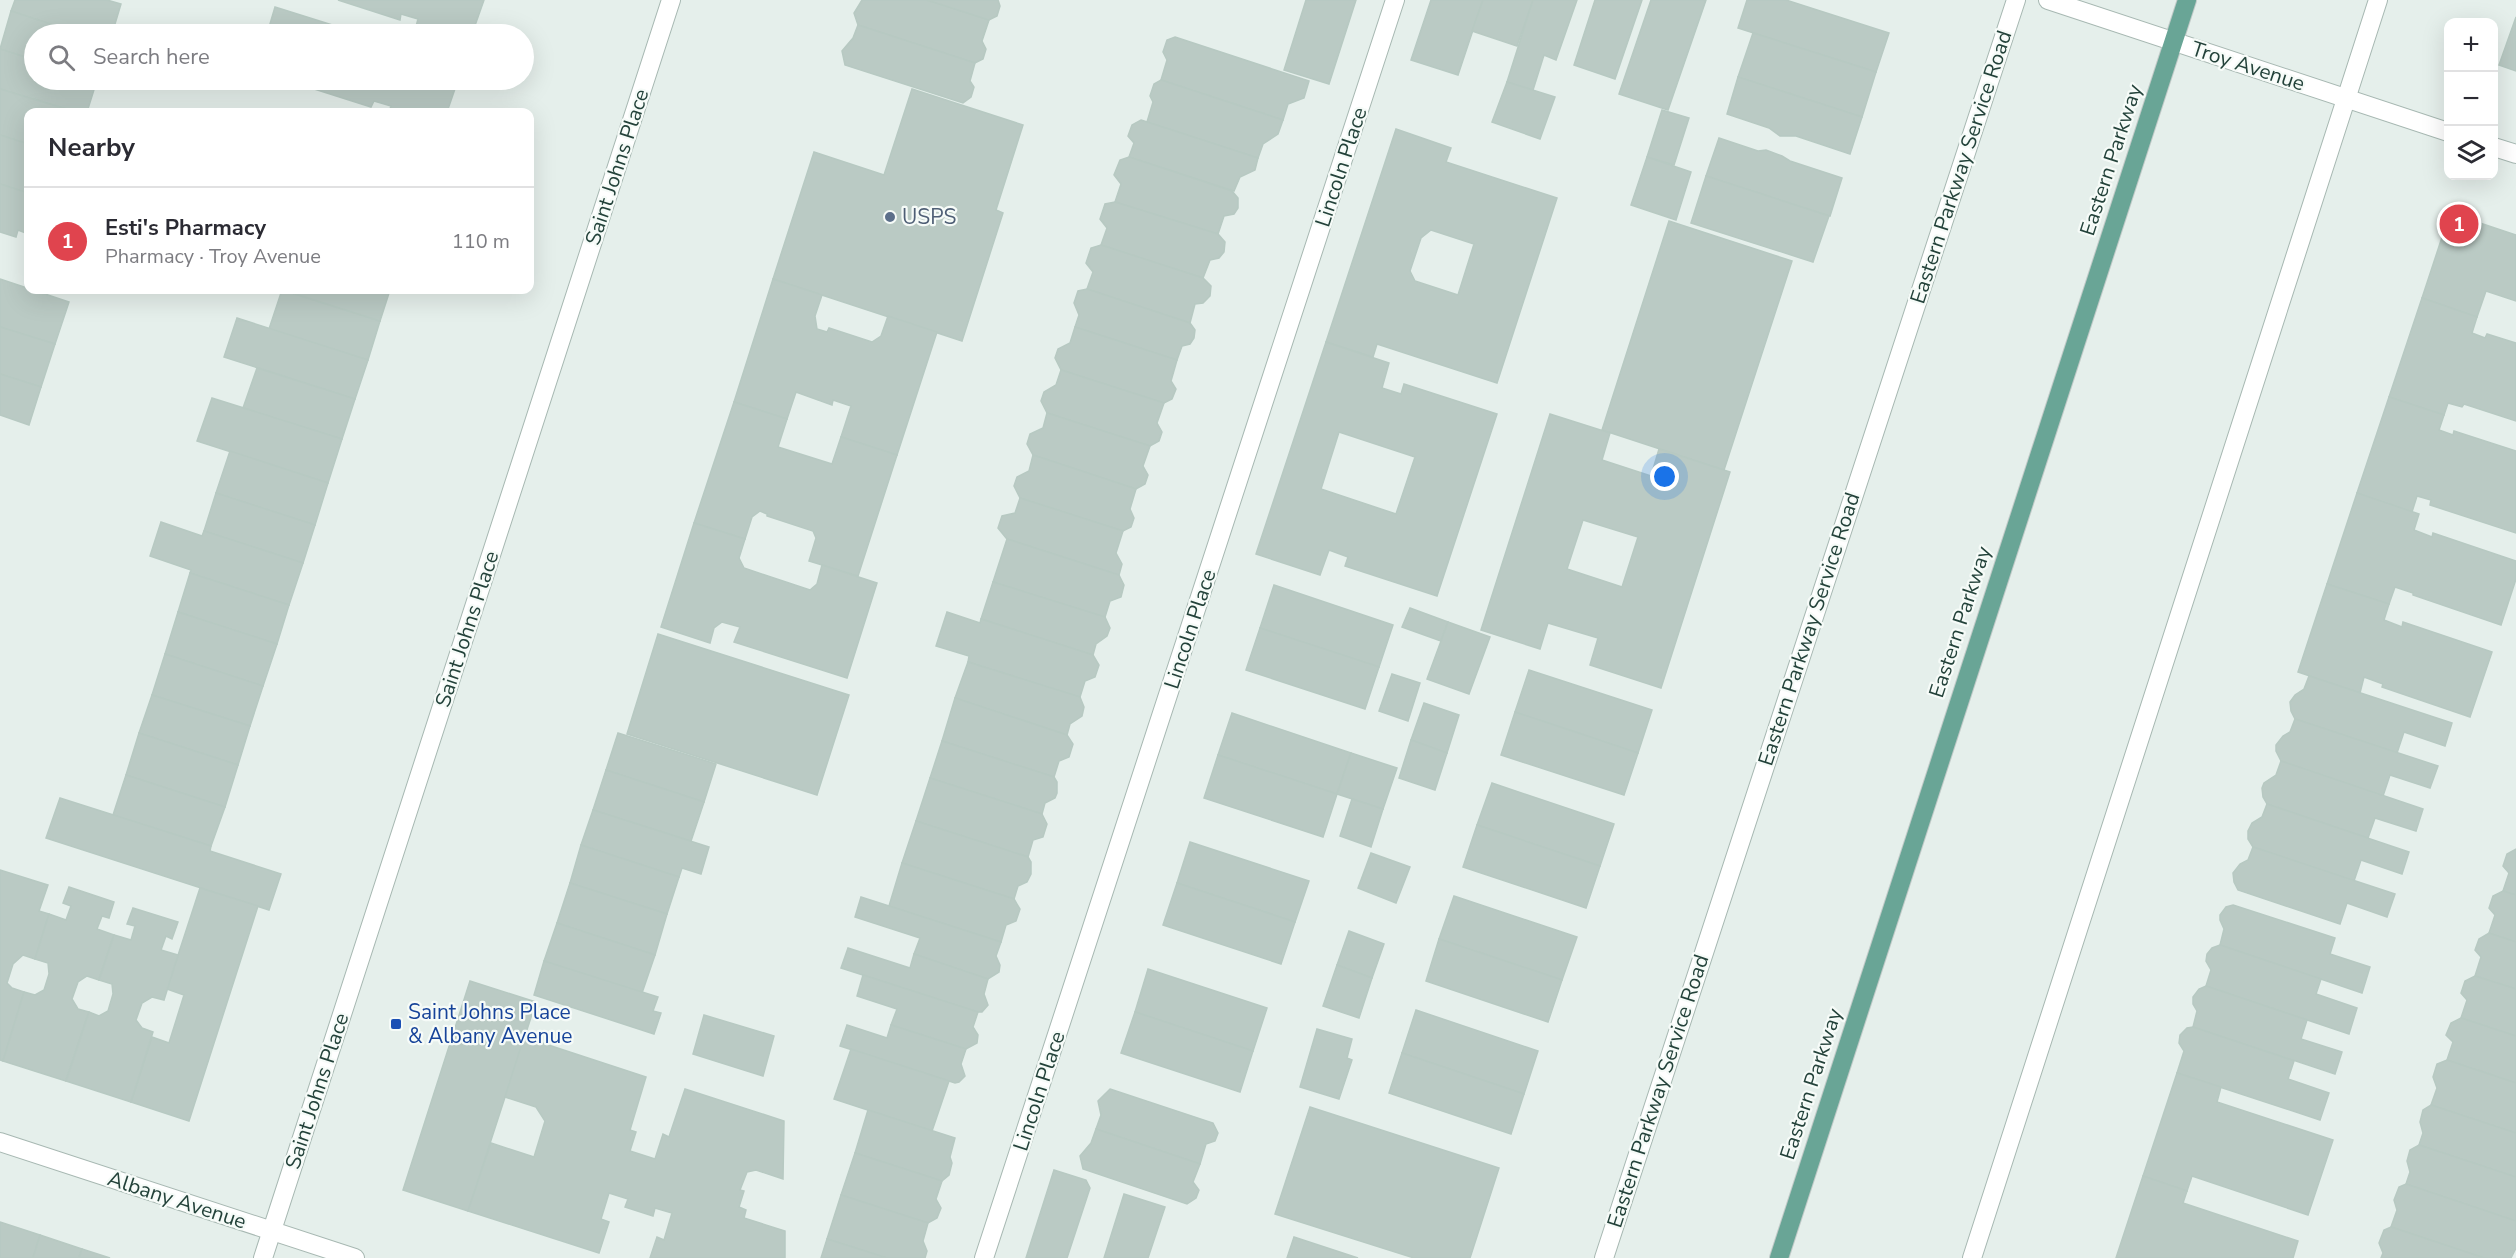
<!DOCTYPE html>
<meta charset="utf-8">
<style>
body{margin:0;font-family:"Nunito Sans",sans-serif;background:#f2f2f3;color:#2b2b33}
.controls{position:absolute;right:18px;top:18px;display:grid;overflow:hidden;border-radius:12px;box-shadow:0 6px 24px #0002}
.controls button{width:54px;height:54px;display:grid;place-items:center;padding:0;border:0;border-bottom:2px solid #e1e1e2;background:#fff;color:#2b2b33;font:30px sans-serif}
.you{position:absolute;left:1665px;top:477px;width:21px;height:21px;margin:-15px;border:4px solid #fff;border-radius:50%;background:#1a73e8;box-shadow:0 0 0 9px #1a73e833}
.badge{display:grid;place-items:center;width:39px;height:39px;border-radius:50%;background:#1a73e8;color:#fff;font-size:20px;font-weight:700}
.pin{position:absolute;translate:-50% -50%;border:3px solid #fff;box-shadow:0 2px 6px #0006}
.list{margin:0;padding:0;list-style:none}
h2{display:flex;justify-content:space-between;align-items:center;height:78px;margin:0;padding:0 24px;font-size:26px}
h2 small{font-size:20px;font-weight:400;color:#7c7c81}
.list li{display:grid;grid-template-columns:39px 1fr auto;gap:18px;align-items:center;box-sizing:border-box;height:108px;padding:0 24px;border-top:2px solid #e1e1e2}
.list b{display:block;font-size:22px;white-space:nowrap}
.list p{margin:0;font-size:20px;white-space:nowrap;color:#7c7c81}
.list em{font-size:20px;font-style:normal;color:#7c7c81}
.icon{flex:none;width:33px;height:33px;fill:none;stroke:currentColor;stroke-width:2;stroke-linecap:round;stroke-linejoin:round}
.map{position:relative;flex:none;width:2516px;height:1258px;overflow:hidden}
.search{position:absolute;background:#fff;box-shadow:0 6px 24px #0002;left:24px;top:24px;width:510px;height:66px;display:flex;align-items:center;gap:15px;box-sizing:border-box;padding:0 21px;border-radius:33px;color:#7c7c81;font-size:22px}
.panel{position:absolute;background:#fff;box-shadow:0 6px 24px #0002;left:24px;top:108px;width:510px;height:186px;border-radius:12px}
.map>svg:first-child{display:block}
.building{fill:#bacac4;stroke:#b7c9c2;stroke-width:1.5;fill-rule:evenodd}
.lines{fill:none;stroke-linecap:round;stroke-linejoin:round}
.street-casing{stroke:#a7b8b2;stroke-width:20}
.primary-casing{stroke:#c1cac8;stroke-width:20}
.street{stroke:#fff;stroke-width:18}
.primary{stroke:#69a596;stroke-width:18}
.service-dot{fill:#5c6f8a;stroke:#f6fbf8;stroke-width:2}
.transit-dot{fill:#1a4fb4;stroke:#f6fbf8;stroke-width:2}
.labels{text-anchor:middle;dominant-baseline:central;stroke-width:4.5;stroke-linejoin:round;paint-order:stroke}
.street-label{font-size:21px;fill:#23423a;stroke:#f6fbf8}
.service-label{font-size:21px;fill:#4e5e75;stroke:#f6fbf8;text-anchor:start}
.transit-label{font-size:21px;fill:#164399;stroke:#f6fbf8;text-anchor:start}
</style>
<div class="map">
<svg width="2516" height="1258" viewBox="0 0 2516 1258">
<rect width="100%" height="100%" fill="#e5efeb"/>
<!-- building -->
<g class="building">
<polygon points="15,0 107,0 121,4 112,34 81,34 11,11"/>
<polygon points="338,0 484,0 472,34 414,34 418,19 401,14 400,20"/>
<polygon points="862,0 927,0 989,20 982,41 986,49 983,59 975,63 858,25 854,13"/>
<polygon points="927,0 998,0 1000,6 997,16 989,20"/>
<polygon points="1306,0 1356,0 1329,84 1284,70"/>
<polygon points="1431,0 1483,0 1458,75 1411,60"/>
<polygon points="1483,0 1533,0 1517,46 1472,31"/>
<polygon points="1533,0 1577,0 1556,60 1544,55 1533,90 1507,82"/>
<polygon points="1595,0 1642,0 1615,79 1574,65"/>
<polygon points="1651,0 1706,0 1668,110 1619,94"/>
<polygon points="1747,0 1786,0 1889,33 1876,72 1738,28"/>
<polygon points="275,7 361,34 267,34"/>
<polygon points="11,11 81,34 34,34 34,60 0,49"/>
<polygon points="2516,17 2516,71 2499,65"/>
<polygon points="858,25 975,63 970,81 974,87 971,97 963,103 845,65 842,51 853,38"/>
<polygon points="1753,33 1876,72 1862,117 1738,77"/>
<polygon points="1175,37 1309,81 1304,98 1288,104 1283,120 1161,80 1167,60 1163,52 1167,40"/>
<polygon points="0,49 34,60 34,80 97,80 87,112 76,112 0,89"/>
<polygon points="1738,77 1862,117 1850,154 1796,136 1780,136 1769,128 1727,114"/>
<polygon points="286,80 458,80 447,112 389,112 391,106 374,101 371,107"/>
<polygon points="1161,80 1283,120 1278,134 1263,144 1258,158 1147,122 1153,102 1150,96 1154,84"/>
<polygon points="1507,82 1555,97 1540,139 1492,122"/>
<polygon points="0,89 76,112 28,112 28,144 0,135"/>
<polygon points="912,89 1023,125 996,210 1003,213 962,341 773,279 814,152 884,175"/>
<polygon points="1662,110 1689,118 1674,165 1647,157"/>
<polygon points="1141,120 1258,158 1255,170 1240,177 1234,191 1129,157 1134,143 1128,136 1132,125"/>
<path d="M1396 129 1451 148 1446 162 1557 198 1497 383 1377 344 1373 357 1326 342ZM1431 230 1474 244 1458 295 1415 281 1410 271 1421 238Z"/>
<polygon points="0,135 28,144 28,193 0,184"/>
<polygon points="1719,138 1758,151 1766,150 1782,156 1790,161 1842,178 1830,216 1706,176"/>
<polygon points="1129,157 1232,191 1238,198 1238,208 1234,214 1224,216 1218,234 1115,202 1121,184 1114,175 1120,160"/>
<polygon points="1647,157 1691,172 1676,220 1631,205"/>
<polygon points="1706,176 1829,216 1813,262 1691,223"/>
<polygon points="0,184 28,193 28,234 18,230 16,237 0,232"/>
<polygon points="1115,202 1218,234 1225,242 1224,252 1219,258 1210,260 1203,278 1101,245 1107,228 1100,219 1105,204"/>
<polygon points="2450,213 2516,235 2516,301 2486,291 2477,317 2422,298"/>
<polygon points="1669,221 1792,261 1724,470 1602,430"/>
<polygon points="1101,245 1203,278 1211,286 1210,296 1203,303 1195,304 1190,323 1087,289 1093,272 1086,263 1091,248"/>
<polygon points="0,279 69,302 55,344 0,327"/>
<polygon points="773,279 822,295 815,316 817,329 827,332 829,328 872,342 881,336 888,316 937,332 897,455 841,437 851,406 833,400 832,405 796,392 787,419 734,402"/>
<polygon points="1087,289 1190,323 1195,330 1194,338 1190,344 1182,346 1177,360 1075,327 1079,315 1074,303 1078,291"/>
<polygon points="282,290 380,321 368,360 269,329"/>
<polygon points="283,290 390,290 380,321"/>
<polygon points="2422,298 2477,317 2472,333 2485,338 2487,334 2516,343 2516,421 2464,404 2462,407 2448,403 2444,415 2389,397"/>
<polygon points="237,318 368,360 355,399 224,357"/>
<polygon points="0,327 55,344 41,387 0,374"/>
<polygon points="1075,327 1177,360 1171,381 1176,389 1172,399 1164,403 1061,370 1055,358 1058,349 1070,343"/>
<path d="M1326 342 1389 363 1382 388 1401 394 1404 384 1497 414 1437 596 1345 566 1348 557 1329 550 1320 575 1256 554ZM1339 432 1415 457 1396 514 1321 489Z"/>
<polygon points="257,368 355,399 342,439 243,408"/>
<polygon points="1061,370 1164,403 1157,423 1162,432 1159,441 1150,446 1047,413 1041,401 1044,392 1056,385"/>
<polygon points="0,374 41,387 29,425 0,415"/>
<polygon points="2389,397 2444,415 2439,430 2453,435 2454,431 2516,451 2516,533 2430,505 2431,500 2417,496 2412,512 2357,493"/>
<polygon points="212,398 342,439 328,483 197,441"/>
<polygon points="734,402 787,419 778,447 832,464 841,437 897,455 858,576 809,561 816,538 813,531 767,516 767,514 760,511 752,517 745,539 694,523"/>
<polygon points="1047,413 1150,446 1143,466 1148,475 1145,484 1136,489 1033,455 1027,444 1030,434 1043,428"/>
<path d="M1550 414 1610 433 1602 460 1651 476 1659 449 1730 472 1661 688 1590 665 1598 638 1548 623 1540 649 1481 630ZM1583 520 1638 537 1622 587 1567 569Z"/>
<polygon points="230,451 328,483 315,525 216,493"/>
<polygon points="1033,455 1136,489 1130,509 1134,518 1131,527 1123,531 1020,498 1014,486 1017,477 1029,471"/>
<polygon points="216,493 315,525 303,563 204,531"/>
<polygon points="2357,493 2419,514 2414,530 2432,537 2433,533 2516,561 2516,579 2501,625 2413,595 2413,593 2395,587 2389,604 2327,584"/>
<polygon points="1020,498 1123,531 1116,553 1122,564 1119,575 1007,539 998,528 1002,516 1015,513"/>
<polygon points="161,522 202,536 204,531 303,563 289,605 190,573 191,570 150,556"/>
<polygon points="694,523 745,539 739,558 744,568 810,590 817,584 822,565 877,583 847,678 734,642 740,627 722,622 714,628 710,643 661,627"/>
<polygon points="1007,539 1119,575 1124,585 1121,597 1110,601 1105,617 993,582"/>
<polygon points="190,573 289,605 277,644 178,612"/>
<polygon points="993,582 1105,617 1110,628 1107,636 1096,644 1093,655 981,619"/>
<polygon points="2327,584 2389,604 2384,620 2402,627 2403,622 2492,652 2470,717 2382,687 2383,684 2364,677 2360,693 2298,672"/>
<polygon points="1274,585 1393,625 1379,667 1260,628"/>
<polygon points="1410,608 1448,622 1441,641 1402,627"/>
<polygon points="178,612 277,644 263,686 165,654"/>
<polygon points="947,612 980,623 981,619 1093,655 1099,665 1095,677 1085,681 1080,697 968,662 969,656 936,646"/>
<polygon points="1448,622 1490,637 1469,694 1427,679"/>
<polygon points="1260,628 1379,667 1365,709 1246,670"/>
<polygon points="658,634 849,695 817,795 627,734"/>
<polygon points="165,654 263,686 250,726 152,695"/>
<polygon points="968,662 1080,697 1084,707 1082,716 1070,724 1067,735 955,698"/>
<polygon points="1529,670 1652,710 1638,753 1515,712"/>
<polygon points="1392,674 1420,683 1408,721 1379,711"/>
<polygon points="2309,676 2452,723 2445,746 2404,732 2397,753 2295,719 2291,711 2290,702 2295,695 2304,689"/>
<polygon points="152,695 250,726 238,765 139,733"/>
<polygon points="955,698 1067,735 1073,744 1069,757 1059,761 1054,777 942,741"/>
<polygon points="1424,703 1459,715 1447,753 1411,740"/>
<polygon points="1515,712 1638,753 1624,795 1501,755"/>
<polygon points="1232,713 1351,753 1337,794 1218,755"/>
<polygon points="2295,719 2438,766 2430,788 2390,775 2383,796 2281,761 2276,751 2276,745 2283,736 2290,732"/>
<polygon points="139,733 238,765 225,807 126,775"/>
<polygon points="618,733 716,764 704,802 606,770"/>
<polygon points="1411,740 1447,753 1435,790 1399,778"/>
<polygon points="942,741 1054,777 1057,782 1057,793 1055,798 1045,803 1042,814 930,778"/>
<polygon points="1351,753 1397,768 1383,809 1337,794"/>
<polygon points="1218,755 1337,794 1323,837 1204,798"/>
<polygon points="2281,761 2423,809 2416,831 2375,818 2368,838 2267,804 2263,797 2262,788 2264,783 2276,775"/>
<polygon points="606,770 704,802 691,841 593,810"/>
<polygon points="126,775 225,807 211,846 113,815"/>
<polygon points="930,778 1042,814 1047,824 1043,837 1033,840 1028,857 916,821"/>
<polygon points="1492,783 1614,824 1600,866 1477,825"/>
<polygon points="60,798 211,846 210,851 281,874 269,910 46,838"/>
<polygon points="1352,799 1383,809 1371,847 1340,836"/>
<polygon points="2267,804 2409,852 2402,874 2361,860 2354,881 2253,847 2248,839 2248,831 2252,823 2262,817"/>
<polygon points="593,810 709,847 701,874 682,868 679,877 581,845"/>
<polygon points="916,821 1028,857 1031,862 1031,874 1027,882 1018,886 1014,899 902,863"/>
<polygon points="1477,825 1600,866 1586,908 1463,867"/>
<polygon points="1190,842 1309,881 1295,922 1177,883"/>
<polygon points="581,845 679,877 667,914 570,883"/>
<polygon points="2253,847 2395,894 2387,917 2347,903 2340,924 2238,890 2234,882 2233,873 2240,864 2248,860"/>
<polygon points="2516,849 2516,895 2503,891 2509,873 2503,866 2507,854"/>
<polygon points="1371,853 1410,867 1396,903 1358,888"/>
<polygon points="902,863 1014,899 1020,909 1016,921 1006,925 1001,942 889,906"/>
<polygon points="0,870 48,885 39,911 49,914 35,959 23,955 13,964 7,983 12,988 24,992 3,1061 0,1060"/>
<polygon points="570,883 667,914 655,955 557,923"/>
<polygon points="1177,883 1295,922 1281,964 1163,925"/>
<polygon points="69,887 114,902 109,918 102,916 97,929 114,935 99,980 87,976 78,982 72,999 78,1009 89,1012 66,1081 3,1061 24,992 35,995 44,990 49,974 48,963 35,959 49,914 66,920 71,906 63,903"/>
<polygon points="200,888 258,906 189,1121 131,1102 152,1037 169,1043 184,995 167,989"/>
<polygon points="2503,891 2516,895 2516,942 2489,933 2495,915 2489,908 2493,896"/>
<polygon points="1454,896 1577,937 1562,980 1439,939"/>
<polygon points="861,897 1001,942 996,956 1000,965 999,972 988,979 914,954 920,938 855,917"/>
<polygon points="2233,905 2335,938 2330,954 2370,967 2362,993 2220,945 2224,929 2220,920 2220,915 2226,907"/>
<polygon points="133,908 178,922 172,939 166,936 161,950 178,955 164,1000 152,997 142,1003 136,1020 142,1028 153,1032 131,1102 66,1081 89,1012 99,1016 108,1011 113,994 112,984 99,980 114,935 131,940 135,926 127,924"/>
<polygon points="557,923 655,955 642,993 544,961"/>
<polygon points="1349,931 1384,944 1372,978 1337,965"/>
<polygon points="2489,933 2516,942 2516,989 2475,976 2481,957 2475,950 2479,939"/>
<polygon points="1439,939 1562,980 1548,1022 1426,981"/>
<polygon points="2220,945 2321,979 2316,994 2357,1008 2349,1034 2206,986 2211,970 2206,961 2207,954 2212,948"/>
<polygon points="848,948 910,968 914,954 988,979 984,994 988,1005 982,1012 978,1012 841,968"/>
<polygon points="544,961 658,997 653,1011 661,1013 654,1034 534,995"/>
<polygon points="1337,965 1372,978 1359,1018 1323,1006"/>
<polygon points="1148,969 1267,1008 1253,1051 1135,1012"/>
<polygon points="863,975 978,1012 973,1027 978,1035 977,1043 966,1049 891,1025 897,1009 857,996"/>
<polygon points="2475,976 2516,989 2516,1036 2461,1018 2467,1000 2461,993 2465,981"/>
<polygon points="470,981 536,1002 468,1211 403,1190"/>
<polygon points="2206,986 2307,1020 2301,1039 2342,1052 2335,1074 2193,1027 2197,1011 2193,1004 2193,997 2199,989"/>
<polygon points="1416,1010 1538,1051 1524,1094 1402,1053"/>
<polygon points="1135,1012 1253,1051 1240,1092 1121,1053"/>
<polygon points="704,1015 774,1036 763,1076 693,1054"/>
<polygon points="2461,1018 2516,1036 2516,1083 2447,1060 2453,1042 2446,1035 2451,1023"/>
<polygon points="847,1025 887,1038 891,1025 966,1049 961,1064 965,1076 959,1082 955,1083 840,1046"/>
<polygon points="2193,1027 2294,1061 2288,1079 2329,1093 2320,1120 2177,1073 2184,1051 2179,1043 2180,1035 2187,1028"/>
<polygon points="1317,1029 1352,1039 1347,1058 1352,1060 1339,1099 1300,1087"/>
<polygon points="524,1037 646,1077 630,1130 636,1132 630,1151 655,1159 663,1134 669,1137 685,1089 784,1121 783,1179 756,1170 747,1172 740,1190 744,1191 739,1207 746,1210 744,1218 785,1231 785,1258 650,1258 657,1237 664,1240 672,1213 655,1208 653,1216 625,1207 628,1199 609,1193 601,1219 609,1222 599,1253 468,1211 491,1143 534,1157 545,1121 536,1107 505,1097"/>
<polygon points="851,1049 949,1081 932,1131 834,1099"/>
<polygon points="1402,1053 1524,1094 1511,1134 1389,1093"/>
<polygon points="2447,1060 2516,1083 2516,1133 2431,1105 2437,1088 2433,1077 2437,1064"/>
<polygon points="2177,1073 2221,1087 2217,1102 2333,1140 2308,1215 2192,1176 2187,1191 2143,1176"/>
<polygon points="1110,1089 1213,1123 1218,1133 1215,1141 1206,1144 1200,1164 1096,1129 1101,1115 1098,1101"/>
<polygon points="2431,1105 2516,1133 2516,1177 2419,1145 2423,1133 2420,1122 2423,1110"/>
<polygon points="1310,1107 1499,1168 1470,1258 1414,1258 1275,1214"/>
<polygon points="868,1110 955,1138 950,1157 952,1163 949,1175 942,1181 855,1153"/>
<polygon points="1096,1129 1200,1164 1193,1182 1199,1190 1196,1198 1187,1204 1083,1169 1080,1156 1091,1143"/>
<polygon points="2419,1145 2516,1177 2516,1221 2406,1184 2410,1172 2407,1161 2410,1150"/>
<polygon points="855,1153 942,1181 936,1199 941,1208 937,1218 928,1223 841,1195"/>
<polygon points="1054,1170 1086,1180 1090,1188 1067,1258 1026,1258"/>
<polygon points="2143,1176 2187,1191 2183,1203 2298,1241 2293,1258 2116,1258"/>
<polygon points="2406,1184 2516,1221 2516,1248 2511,1258 2484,1258 2391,1227 2397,1210 2394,1200 2399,1187"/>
<polygon points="1124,1194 1165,1207 1148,1258 1104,1258"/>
<polygon points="841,1195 928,1223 923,1241 927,1251 925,1258 887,1258 827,1239"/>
<polygon points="0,1222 40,1235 33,1258 0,1258"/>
<polygon points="2391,1227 2484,1258 2381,1258 2383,1253 2379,1243 2384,1230"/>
<polygon points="40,1235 82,1249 79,1258 33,1258"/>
<polygon points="1294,1237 1358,1258 1287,1258"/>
<polygon points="827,1239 887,1258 821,1258"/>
<polygon points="82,1249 110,1258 79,1258"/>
</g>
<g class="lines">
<!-- street casing -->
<g class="street-casing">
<g id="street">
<polyline points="2048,0 2448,132"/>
<polyline points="2494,147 2516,154"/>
<polyline points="0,1142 355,1258"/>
<polyline points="263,1258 671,0"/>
<polyline points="984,1258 1395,0"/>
<polyline points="1604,1258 2016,0"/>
<polyline points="1972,1258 2378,0"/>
</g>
</g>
<!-- primary casing -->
<g class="primary-casing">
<polyline id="primary" points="1779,1258 2187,0"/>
</g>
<!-- street -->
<use href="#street" class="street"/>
<!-- primary -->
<use href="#primary" class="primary"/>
</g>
<!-- markers -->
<circle class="service-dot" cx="890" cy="217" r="6"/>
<rect class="transit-dot" x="390" y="1018" width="12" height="12" rx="3"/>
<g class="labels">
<!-- street labels -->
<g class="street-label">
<text transform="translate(2248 66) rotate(18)">Troy Avenue</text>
<text transform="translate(2111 160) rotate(-72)">Eastern Parkway</text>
<text transform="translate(617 167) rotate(-72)">Saint Johns Place</text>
<text transform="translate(1341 167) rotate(-72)">Lincoln Place</text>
<text transform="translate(1961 167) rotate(-72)">Eastern Parkway Service Road</text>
<text transform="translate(1960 622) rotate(-72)">Eastern Parkway</text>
<text transform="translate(467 629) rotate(-72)">Saint Johns Place</text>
<text transform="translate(1190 629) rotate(-72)">Lincoln Place</text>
<text transform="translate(1809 629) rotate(-72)">Eastern Parkway Service Road</text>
<text transform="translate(1811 1084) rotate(-72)">Eastern Parkway</text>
<text transform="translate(317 1091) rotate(-72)">Saint Johns Place</text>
<text transform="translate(1039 1091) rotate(-72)">Lincoln Place</text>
<text transform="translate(1658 1091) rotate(-72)">Eastern Parkway Service Road</text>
<text transform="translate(177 1200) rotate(18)">Albany Avenue</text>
</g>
<!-- service labels -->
<g class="service-label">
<text x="902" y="217">USPS</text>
</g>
<!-- transit labels -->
<g class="transit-label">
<text x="408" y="1012">Saint Johns Place<tspan x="408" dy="24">&amp; Albany Avenue</tspan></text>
</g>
</g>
</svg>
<div class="controls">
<button>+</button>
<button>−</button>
<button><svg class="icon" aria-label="layers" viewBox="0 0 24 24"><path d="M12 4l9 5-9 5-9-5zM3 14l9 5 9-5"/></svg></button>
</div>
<div class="you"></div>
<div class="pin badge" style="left:2459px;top:224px;background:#e0444e">1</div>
<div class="search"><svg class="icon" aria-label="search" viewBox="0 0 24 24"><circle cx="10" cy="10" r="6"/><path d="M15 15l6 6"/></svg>Search here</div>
<section class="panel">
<h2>Nearby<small></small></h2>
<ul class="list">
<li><span class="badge" style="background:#e0444e">1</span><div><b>Esti's Pharmacy</b><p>Pharmacy · Troy Avenue</p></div><em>110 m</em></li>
</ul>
</section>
</div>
